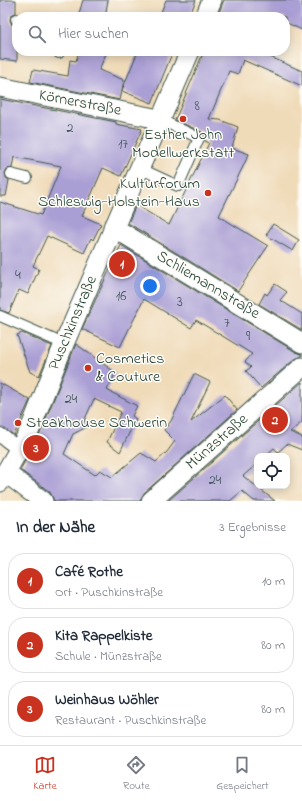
<!DOCTYPE html>
<html lang="de">
<meta charset="utf-8">
<style>
body{margin:0;font-family:"Indie Flower",sans-serif;background:#f2f2f3;color:#1f2937}
.controls{position:absolute;right:12px;bottom:12px;display:grid;overflow:hidden;border-radius:8px;box-shadow:0 2px 10px #0003}
.controls button{width:36px;height:36px;display:grid;place-items:center;padding:0;border:0;border-bottom:1px solid #e0e1e3;background:#fff;color:#1f2937;font:20px sans-serif}
.you{position:absolute;left:150px;top:286px;width:14px;height:14px;margin:-10px;border:3px solid #fff;border-radius:50%;background:#1a73e8;box-shadow:0 0 0 6px #1a73e833}
.badge{display:grid;place-items:center;width:26px;height:26px;border-radius:50%;background:#c8321e;color:#fff;font-size:13px;font-weight:700}
.pin{position:absolute;translate:-50% -50%;border:2px solid #fff;box-shadow:0 1px 4px #0006}
.list{margin:0;padding:0;list-style:none}
h2{display:flex;justify-content:space-between;align-items:center;height:52px;margin:0;padding:0 16px;font-size:17px}
h2 small{font-size:13px;font-weight:400;color:#747a83}
.list li{display:grid;grid-template-columns:26px 1fr auto;gap:12px;align-items:center;box-sizing:border-box;height:56px;margin:0 8px 8px;padding:0 8px;border:1px solid #e0e1e3;border-radius:16px}
.list b{display:block;font-size:15px;white-space:nowrap}
.list p{margin:0;font-size:13px;white-space:nowrap;color:#747a83}
.list em{font-size:13px;font-style:normal;color:#747a83}
.icon{flex:none;width:22px;height:22px;fill:none;stroke:currentColor;stroke-width:2;stroke-linecap:round;stroke-linejoin:round}
.map{position:relative;flex:none;width:302px;height:501px;overflow:hidden}
.search{position:absolute;background:#fff;box-shadow:0 2px 10px #0003;left:12px;right:12px;top:12px;height:44px;display:flex;align-items:center;gap:10px;box-sizing:border-box;padding:0 14px;border-radius:16px;color:#747a83;font-size:15px}
.sheet{height:244px;background:#fff}
nav{display:flex;justify-content:space-around;align-items:center;box-sizing:border-box;height:56px;border-top:1px solid #e0e1e3;background:#fff;font-size:11px;color:#747a83}
nav a{display:grid;justify-items:center;gap:2px}
nav .on{color:#c8321e}
.map>svg:first-child{display:block}
.building{fill:#aa9fd4}
.lines{fill:none;stroke-linecap:round;stroke-linejoin:round}
.service-casing{stroke:#3e5548;stroke-width:12}
.pedestrian-casing{stroke:#3e5548;stroke-width:16}
.minor-casing{stroke:#3e5548;stroke-width:21}
.service{stroke:#fff;stroke-width:10}
.pedestrian{stroke:#fff;stroke-width:14}
.minor{stroke:#fff;stroke-width:19}
.poi-dot{fill:#c8321e;stroke:#fdfcf7;stroke-width:1.5}
.labels{text-anchor:middle;dominant-baseline:central;stroke-width:3;stroke-linejoin:round;paint-order:stroke}
.number-label{font-size:14px;fill:#42565c}
.street-label{font-size:16px;fill:#1f3d34;stroke:#fdfcf7}
.poi-label{font-size:16px;fill:#1f3d34;stroke:#fdfcf7;text-anchor:start}
</style>
<div class="map">
<svg width="302" height="501" viewBox="0 0 302 501">
<rect width="100%" height="100%" fill="#fdfcf7"/>
<filter id="ink" filterUnits="userSpaceOnUse"><feTurbulence type="fractalNoise" baseFrequency=".025" numOctaves="2"/><feDisplacementMap in="SourceGraphic" scale="8" xChannelSelector="R" yChannelSelector="G"/><feConvolveMatrix kernelMatrix="1 2 1 2 8 2 1 2 1" color-interpolation-filters="sRGB"/></filter>
<filter id="wash" filterUnits="userSpaceOnUse"><feTurbulence type="fractalNoise" baseFrequency=".012" numOctaves="4" result="noise"/><feDisplacementMap in="SourceGraphic" scale="16" xChannelSelector="R" yChannelSelector="G"/><feGaussianBlur stdDeviation="0.9" result="paint"/><feColorMatrix in="noise" values="0 0 0 0 0 0 0 0 0 0 0 0 0 0 0 0 0 1.4 0 .05"/><feComposite in="paint" operator="in"/></filter>
<g filter="url(#wash)">
<rect width="100%" height="100%" fill="#f0dbb9"/>
<g id="blocks">
<!-- building -->
<g class="building">
<polygon points="0,0 16,0 16,13 11,15 10,20 12,25 17,26 17,61 0,59"/>
<polygon points="83,0 108,0 105,17 78,17"/>
<polygon points="166,0 196,0 189,17 159,17"/>
<polygon points="224,0 302,0 302,30 285,22 285,17 217,17"/>
<polygon points="79,51 107,51 99,70 124,80 122,90 138,51 173,51 152,103 122,91 120,100 30,82 33,70 68,76 70,60 76,61"/>
<polygon points="204,51 271,51 268,56 302,71 302,86 243,60 238,74 229,71 209,119 220,120 238,127 232,148 249,154 219,216 268,246 238,291 128,223 136,205 169,225 209,143 205,141 205,137 202,132 175,120"/>
<polygon points="0,99 116,122 116,124 142,129 121,176 103,168 82,216 101,224 93,240 91,238 84,253 47,236 33,266 39,269 28,294 19,290 9,313 0,310 0,202 41,215 61,166 14,157 12,168 7,169 5,173 6,178 9,180 6,196 0,196"/>
<polygon points="273,224 299,240 293,251 266,235"/>
<polygon points="121,245 296,352 302,354 302,356 295,359 261,388 246,371 251,367 245,362 252,354 196,320 191,328 144,299 120,347 82,329"/>
<polygon points="275,284 287,292 280,300 302,314 302,330 259,304 265,293 267,295"/>
<polygon points="22,333 52,346 39,376 30,372 17,335"/>
<polygon points="76,344 116,373 107,390 137,406 132,416 136,419 120,452 107,442 121,412 94,399 84,421 91,425 73,434 64,454 95,475 100,470 112,477 141,453 156,462 167,452 175,441 164,430 171,421 194,374 210,382 191,422 225,395 237,410 144,493 140,501 54,501 50,492 20,470 39,436"/>
<polygon points="302,382 302,422 290,432 302,437 302,450 287,444 278,452 274,448 265,456 257,456 257,464 243,476 275,501 254,501 242,491 230,501 168,501"/>
<polygon points="0,383 30,400 14,435 0,427"/>
</g>
</g>
</g>
<g filter="url(#ink)">
<use href="#blocks" fill-opacity="0" stroke="#3e5548" stroke-width="1"/>
<g class="lines">
<!-- service casing -->
<g class="service-casing">
<g id="service">
<polyline points="16,19 17,20"/>
<polyline points="59,53 59,51"/>
<polyline points="139,168 178,186 199,138 159,119"/>
<polyline points="11,174 27,178"/>
<polyline points="0,316 64,344"/>
</g>
</g>
<!-- pedestrian casing -->
<g class="pedestrian-casing">
<polyline id="pedestrian" points="0,435 20,450"/>
</g>
<!-- minor casing -->
<g class="minor-casing">
<g id="minor">
<polyline points="205,17 212,0"/>
<polyline points="0,87 159,119"/>
<polyline points="113,227 302,343"/>
<polyline points="6,473 43,501"/>
<polyline points="0,482 29,432 64,344 190,51"/>
<polyline points="151,501 302,367"/>
</g>
</g>
<!-- service -->
<use href="#service" class="service"/>
<!-- pedestrian -->
<use href="#pedestrian" class="pedestrian"/>
<!-- minor -->
<use href="#minor" class="minor"/>
</g>
</g>
<!-- markers -->
<g class="poi-dot">
<circle cx="183" cy="119" r="4"/>
<circle cx="208" cy="193" r="4"/>
<circle cx="88" cy="368" r="4"/>
<circle cx="18" cy="423" r="4"/>
</g>
<g class="labels">
<!-- number labels -->
<g class="number-label">
<text x="197" y="106">8</text>
<text x="70" y="128">2</text>
<text x="123" y="144">17</text>
<text x="18" y="275">4</text>
<text x="121" y="296">16</text>
<text x="180" y="302">3</text>
<text x="227" y="323">7</text>
<text x="248" y="336">9</text>
<text x="71" y="399">24</text>
<text x="215" y="480">24</text>
</g>
<!-- street labels -->
<g class="street-label">
<text transform="translate(80 103) rotate(11)">Körnerstraße</text>
<text transform="translate(208 285) rotate(31)">Schliemannstraße</text>
<text transform="translate(73 323) rotate(-67)">Puschkinstraße</text>
<text transform="translate(217 442) rotate(-41)">Münzstraße</text>
</g>
<!-- poi labels -->
<g class="poi-label">
<text x="183" y="135" text-anchor="middle">Esther John<tspan x="183" dy="18">Modellwerkstatt</tspan></text>
<text x="200" y="184" text-anchor="end">Kulturforum<tspan x="200" dy="18">Schleswig-Holstein-Haus</tspan></text>
<text x="96" y="359">Cosmetics<tspan x="96" dy="18">&amp; Couture</tspan></text>
<text x="26" y="423">Steakhouse Schwerin</text>
</g>
</g>
</svg>
<div class="controls">
<button><svg class="icon" aria-label="locate" viewBox="0 0 24 24"><circle cx="12" cy="12" r="6"/><path d="M12 2v4M12 18v4M2 12h4M18 12h4"/></svg></button>
</div>
<div class="you"></div>
<div class="pin badge" style="left:122px;top:264px">1</div>
<div class="pin badge" style="left:275px;top:420px">2</div>
<div class="pin badge" style="left:36px;top:448px">3</div>
<div class="search"><svg class="icon" aria-label="search" viewBox="0 0 24 24"><circle cx="10" cy="10" r="6"/><path d="M15 15l6 6"/></svg>Hier suchen</div>
</div>
<section class="sheet">
<h2>In der Nähe<small>3 Ergebnisse</small></h2>
<ul class="list">
<li><span class="badge">1</span><div><b>Café Rothe</b><p>Ort · Puschkinstraße</p></div><em>10 m</em></li>
<li><span class="badge">2</span><div><b>Kita Rappelkiste</b><p>Schule · Münzstraße</p></div><em>80 m</em></li>
<li><span class="badge">3</span><div><b>Weinhaus Wöhler</b><p>Restaurant · Puschkinstraße</p></div><em>80 m</em></li>
</ul>
</section>
<nav>
<a class="on"><svg class="icon" aria-label="map" viewBox="0 0 24 24"><path d="M3 6l6-2 6 2 6-2v14l-6 2-6-2-6 2zM9 4v14M15 6v14"/></svg>Karte</a>
<a><svg class="icon" aria-label="directions" viewBox="0 0 24 24"><path d="M12 3l9 9-9 9-9-9zM9 14v-3h6M13 9l2 2-2 2"/></svg>Route</a>
<a><svg class="icon" aria-label="saved" viewBox="0 0 24 24"><path d="M7 4h10v16l-5-4-5 4z"/></svg>Gespeichert</a>
</nav>
